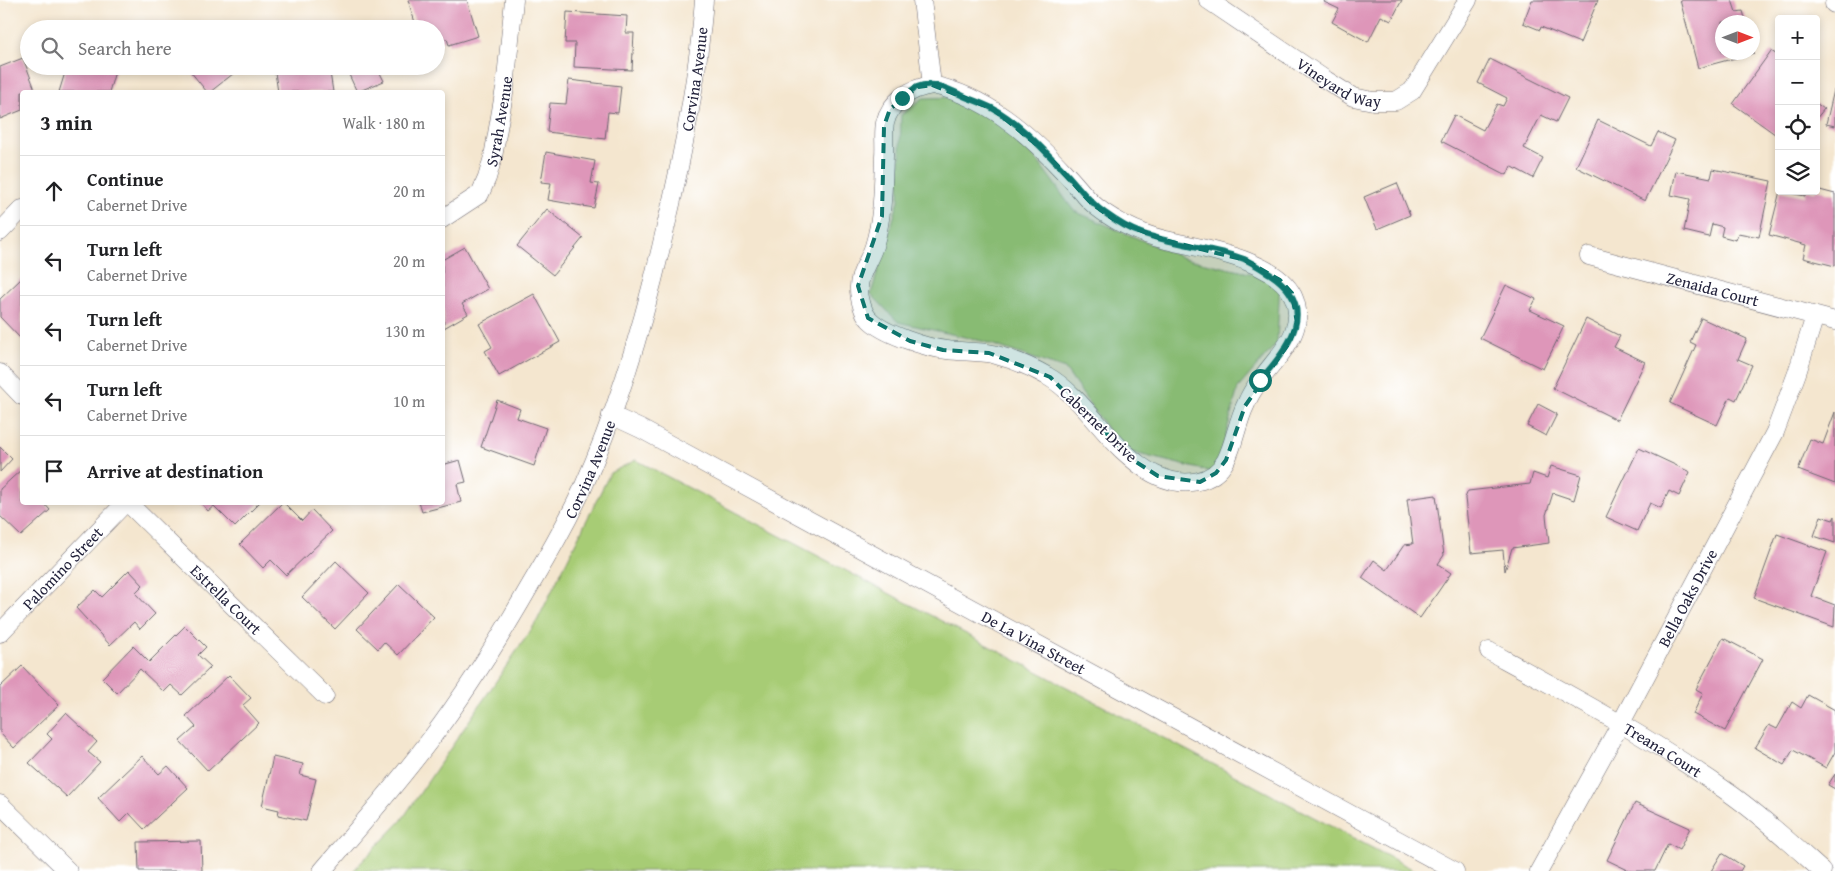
<!DOCTYPE html>
<meta charset="utf-8">
<style>
body{margin:0;font-family:"Gentium Book Plus",serif;background:#f2f2f2;color:#202124}
.controls{position:absolute;right:15px;top:15px;display:grid;overflow:hidden;border-radius:5px;box-shadow:0 2px 8px #0003}
.controls button{width:45px;height:45px;display:grid;place-items:center;padding:0;border:0;border-bottom:1px solid #e0e0e0;background:#fff;color:#202124;font:25px sans-serif}
.compass{position:absolute;left:1715px;top:15px;width:45px;height:45px;border-radius:50%;background:#fff;box-shadow:0 2px 8px #0003;rotate:90deg}
.stop{position:absolute;width:15px;height:15px;margin:-11px;border:4px solid #0f766e;border-radius:50%;background:#fff}
.stop.end{background:#0f766e;border-color:#fff;box-shadow:0 1px 5px #0008}
.list{margin:0;padding:0;list-style:none}
h2{display:flex;justify-content:space-between;align-items:center;height:65px;margin:0;padding:0 20px;font-size:21px}
h2 small{font-size:16px;font-weight:400;color:#757577}
.list li{display:grid;grid-template-columns:32px 1fr auto;gap:15px;align-items:center;box-sizing:border-box;height:70px;padding:0 20px;border-top:1px solid #e0e0e0}
.list b{display:block;font-size:19px;white-space:nowrap}
.list p{margin:0;font-size:16px;white-space:nowrap;color:#757577}
.list em{font-size:16px;font-style:normal;color:#757577}
.icon{flex:none;width:28px;height:28px;fill:none;stroke:currentColor;stroke-width:2;stroke-linecap:round;stroke-linejoin:round}
.map{position:relative;flex:none;width:1835px;height:871px;overflow:hidden}
.search{position:absolute;background:#fff;box-shadow:0 2px 8px #0003;left:20px;top:20px;width:425px;height:55px;display:flex;align-items:center;gap:12px;box-sizing:border-box;padding:0 18px;border-radius:28px;color:#757577;font-size:19px}
.panel{position:absolute;background:#fff;box-shadow:0 2px 8px #0003;left:20px;top:90px;width:425px;height:415px;border-radius:5px}
.map>svg:first-child{display:block}
.green{fill:#a7cc75;stroke:#647758}
.building{fill:#de96b9}
.lines{fill:none;stroke-linecap:round;stroke-linejoin:round}
.minor-casing{stroke:#6c676f;stroke-width:19}
.minor{stroke:#fff;stroke-width:18}
.route{stroke:#0f766e;stroke-width:6}
.marked{fill:#0f766e;fill-opacity:0.2;stroke:#0f766e;stroke-width:4;stroke-dasharray:10 6;stroke-linejoin:round}
.labels{text-anchor:middle;dominant-baseline:central;stroke-width:4;stroke-linejoin:round;paint-order:stroke}
.street-label{font-size:16px;fill:#22223b;stroke:#fff}
</style>
<div class="map">
<svg width="1835" height="871" viewBox="0 0 1835 871">
<rect width="100%" height="100%" fill="#fff"/>
<filter id="ink" filterUnits="userSpaceOnUse"><feTurbulence type="fractalNoise" baseFrequency=".02" numOctaves="2"/><feDisplacementMap in="SourceGraphic" scale="10" xChannelSelector="R" yChannelSelector="G"/><feConvolveMatrix kernelMatrix="1 2 1 2 8 2 1 2 1" color-interpolation-filters="sRGB"/></filter>
<filter id="wash" filterUnits="userSpaceOnUse"><feTurbulence type="fractalNoise" baseFrequency=".0096" numOctaves="4" result="noise"/><feDisplacementMap in="SourceGraphic" scale="20" xChannelSelector="R" yChannelSelector="G"/><feGaussianBlur stdDeviation="1.12" result="paint"/><feColorMatrix in="noise" values="0 0 0 0 0 0 0 0 0 0 0 0 0 0 0 0 0 1.4 0 .05"/><feComposite in="paint" operator="in"/></filter>
<g filter="url(#wash)">
<rect width="100%" height="100%" fill="#f4e6cf"/>
<!-- green -->
<g class="green">
<polygon points="967,97 1032,153 1074,211 1183,258 1280,280 1277,343 1238,388 1216,473 1122,450 1065,369 982,341 898,322 871,294 899,200 901,115 923,98"/>
<polygon points="636,460 1416,871 353,871 401,821 537,621 610,473"/>
</g>
<g id="blocks">
<!-- building -->
<g class="building">
<polygon points="408,0 467,0 478,36 449,45 447,39 436,42 436,29 417,29"/>
<polygon points="1325,0 1402,0 1391,21 1381,16 1368,42 1332,22 1339,9 1324,2"/>
<polygon points="1532,0 1598,0 1580,43 1541,27 1540,30 1523,23"/>
<polygon points="1680,0 1732,0 1736,12 1743,11 1746,22 1722,22 1722,52 1754,53 1698,68"/>
<polygon points="567,12 627,16 626,33 634,33 632,70 574,67 575,43 565,43"/>
<polygon points="1771,51 1779,56 1779,137 1733,104"/>
<polygon points="23,58 36,92 22,92 22,110 0,119 0,67"/>
<polygon points="1490,59 1568,98 1556,122 1541,115 1524,148 1543,158 1533,178 1511,166 1507,175 1441,141 1454,115 1483,130 1497,104 1503,106 1507,98 1478,83"/>
<polygon points="67,66 108,66 116,68 109,92 59,92"/>
<polygon points="186,66 243,66 210,92 207,92"/>
<polygon points="274,66 329,66 333,92 278,92"/>
<polygon points="345,66 384,66 378,69 384,81 357,92"/>
<polygon points="569,80 621,86 618,113 608,112 605,139 547,132 550,103 566,104"/>
<polygon points="1834,90 1835,90 1835,126 1826,124"/>
<polygon points="1816,103 1824,109 1816,119"/>
<polygon points="1598,120 1651,146 1658,132 1675,140 1645,201 1576,167"/>
<polygon points="546,152 595,161 591,183 599,184 594,208 548,200 551,183 541,182"/>
<polygon points="1713,169 1771,181 1759,237 1738,233 1736,240 1721,236 1723,227 1712,224 1709,237 1684,231 1690,199 1671,195 1676,171 1711,178"/>
<polygon points="1397,183 1410,215 1377,229 1364,197"/>
<polygon points="1816,189 1835,194 1835,266 1803,258 1806,245 1769,235 1780,191 1805,196 1806,191 1816,191"/>
<polygon points="547,209 583,238 553,275 517,246"/>
<polygon points="465,247 488,289 462,304 468,314 444,328 442,260"/>
<polygon points="22,278 22,340 0,317 0,299"/>
<polygon points="1506,285 1536,299 1530,310 1564,326 1543,369 1480,338"/>
<polygon points="534,294 560,342 499,376 485,351 492,347 479,324"/>
<polygon points="1701,318 1747,339 1738,359 1752,365 1736,400 1730,397 1717,425 1670,403 1696,345 1690,342"/>
<polygon points="1586,319 1620,336 1614,347 1645,362 1617,420 1553,388"/>
<polygon points="497,400 520,409 517,418 546,428 534,466 481,447"/>
<polygon points="1538,404 1557,414 1546,436 1527,426"/>
<polygon points="1835,412 1835,484 1798,470 1810,439 1823,444"/>
<polygon points="0,447 12,459 0,472"/>
<polygon points="1639,448 1690,472 1679,496 1669,491 1661,508 1650,503 1637,531 1606,517"/>
<polygon points="460,460 466,482 457,484 461,502 422,512 419,502 442,502 442,465"/>
<polygon points="1551,466 1581,475 1574,500 1553,493 1546,515 1549,543 1512,548 1505,571 1503,550 1471,553 1465,498 1468,491 1530,484 1533,473 1547,478"/>
<polygon points="22,469 22,502 43,502 50,510 21,536 0,516 0,489"/>
<polygon points="1436,495 1444,555 1438,564 1451,573 1420,618 1362,578 1374,560 1387,570 1404,545 1413,544 1407,499"/>
<polygon points="200,502 260,502 235,527 214,506 208,511"/>
<polygon points="283,502 302,521 312,510 332,531 286,575 271,560 263,568 240,544"/>
<polygon points="1821,516 1833,520 1835,516 1835,543 1814,536"/>
<polygon points="1777,534 1827,552 1811,596 1835,605 1834,627 1754,598"/>
<polygon points="336,561 369,593 335,629 302,597"/>
<polygon points="129,570 143,585 135,593 155,614 140,629 134,622 110,645 76,608 95,590 102,597"/>
<polygon points="399,584 434,617 398,655 384,642 378,649 357,629"/>
<polygon points="185,626 206,647 198,655 211,667 182,695 171,685 164,692 140,669 117,693 102,678 133,646 149,662"/>
<polygon points="1723,638 1763,659 1725,731 1693,714 1703,693 1696,689"/>
<polygon points="22,666 59,705 14,748 0,733 0,687"/>
<polygon points="229,675 251,698 243,705 259,723 208,771 180,741 196,727 186,716"/>
<polygon points="1808,695 1835,710 1835,752 1826,768 1793,750 1784,765 1755,748 1769,725 1777,729 1792,702 1801,708"/>
<polygon points="66,713 97,742 88,752 100,762 67,797 29,763 52,739 47,734"/>
<polygon points="142,756 159,774 168,766 188,788 144,829 129,813 120,822 98,798"/>
<polygon points="273,757 303,764 300,775 316,779 306,821 278,815 279,810 262,806"/>
<polygon points="1835,774 1835,789 1828,785"/>
<polygon points="1635,803 1690,828 1679,850 1668,844 1655,871 1630,871 1607,860"/>
<polygon points="201,841 202,871 139,871 138,842"/>
<polygon points="1722,853 1743,866 1740,871 1711,871"/>
</g>
</g>
</g>
<g filter="url(#ink)">
<use href="#blocks" fill-opacity="0" stroke="#6c676f" stroke-width="1"/>
<g class="lines">
<!-- minor casing -->
<g class="minor-casing">
<g id="minor">
<polyline points="922,0 932,85"/>
<path id="s1" d="M1208 0 1326 80 1353 97 1373 101H1396L1412 91 1468 0"/>
<polyline points="1834,4 1835,4"/>
<path d="M932 85C986 96 1028 133 1065 173 1074 182 1082 193 1091 202 1100 211 1112 218 1123 224 1137 231 1151 237 1166 240 1202 249 1275 259 1293 296 1309 331 1276 357 1259 382 1254 388 1249 397 1246 404 1237 422 1235 442 1226 460 1213 485 1182 487 1158 476 1144 470 1132 459 1121 449 1099 427 1073 390 1047 376 1030 366 1012 359 993 354 978 351 962 352 947 350 927 348 883 334 869 319 863 313 859 298 859 289 858 274 870 260 874 246 883 217 883 187 884 156 885 145 883 134 885 123 890 101 911 88 932 85Z"/>
<path id="s2" d="M442 219 480 194 487 178 493 157 505 88 514 0"/>
<polyline points="0,232 22,209"/>
<path id="s3" d="M1589 256 1835 321"/>
<polyline points="0,373 22,396"/>
<path id="s4" d="M611 415 641 429 1455 871"/>
<path id="s5" d="M127 502 325 696"/>
<path id="s6" d="M0 633 126 502"/>
<path id="s7" d="M1489 651C1572 696 1655 740 1732 795 1764 818 1793 845 1822 871"/>
<polyline points="0,804 68,871"/>
<path id="s8" d="M322 871C359 828 396 785 430 740 467 691 500 638 531 584 549 554 567 522 582 490 619 407 645 319 665 230 683 155 698 78 704 0"/>
<path id="s9" d="M1539 871 1621 723 1775 432 1797 373 1815 316"/>
</g>
</g>
<!-- minor -->
<use href="#minor" class="minor"/>
</g>
</g>
<g class="lines" filter="url(#ink)">
<!-- route -->
<path class="route" d="M902 98C907 94 912 89 917 87 935 80 952 91 968 98 976 101 984 104 992 108 1020 123 1044 150 1066 173 1079 187 1089 202 1105 213 1116 221 1129 229 1141 233 1175 245 1211 247 1244 259 1253 263 1262 269 1270 274 1320 307 1290 347 1260 380"/>
</g>
<!-- marked area -->
<path class="marked" d="M932 85 993 109 1043 150 1091 203 1113 219 1164 240 1245 260 1280 280 1292 293 1297 323 1289 343 1245 406 1226 460 1216 473 1200 482 1158 476 1133 460 1050 377 989 353 943 350 910 341 868 318 858 286 882 216 884 126 890 109 918 87Z"/>
<g class="labels">
<!-- street labels -->
<g class="street-label">
<text stroke="none"><textPath href="#s8" startOffset="890">Corvina Avenue</textPath></text>
<text stroke="none"><textPath href="#s1" startOffset="156">Vineyard Way</textPath></text>
<text stroke="none"><textPath href="#s2" startOffset="121">Syrah Avenue</textPath></text>
<text stroke="none"><textPath href="#s3" startOffset="128">Zenaida Court</textPath></text>
<text transform="translate(1099 424) rotate(44)">Cabernet Drive</text>
<text stroke="none"><textPath href="#s8" startOffset="485">Corvina Avenue</textPath></text>
<text stroke="none"><textPath href="#s6" startOffset="90">Palomino Street</textPath></text>
<text stroke="none"><textPath href="#s9" startOffset="311">Bella Oaks Drive</textPath></text>
<text stroke="none"><textPath href="#s5" startOffset="139">Estrella Court</textPath></text>
<text stroke="none"><textPath href="#s4" startOffset="480">De La Vina Street</textPath></text>
<text stroke="none"><textPath href="#s7" startOffset="200">Treana Court</textPath></text>
</g>
</g>
</svg>
<div class="controls">
<button>+</button>
<button>−</button>
<button><svg class="icon" aria-label="locate" viewBox="0 0 24 24"><circle cx="12" cy="12" r="6"/><path d="M12 2v4M12 18v4M2 12h4M18 12h4"/></svg></button>
<button><svg class="icon" aria-label="layers" viewBox="0 0 24 24"><path d="M12 4l9 5-9 5-9-5zM3 14l9 5 9-5"/></svg></button>
</div>
<svg class="compass" viewBox="-18 -18 36 36"><path d="M0-13l5 13h-10z" fill="#e53935"/><path d="M0 13l5-13h-10z" fill="#757577"/></svg>
<div class="stop" style="left:1260px;top:380px"></div>
<div class="stop end" style="left:902px;top:98px"></div>
<div class="search"><svg class="icon" aria-label="search" viewBox="0 0 24 24"><circle cx="10" cy="10" r="6"/><path d="M15 15l6 6"/></svg>Search here</div>
<section class="panel">
<h2>3 min<small>Walk · 180 m</small></h2>
<ul class="list">
<li><svg class="icon" aria-label="ahead" viewBox="0 0 24 24"><path d="M12 20V5M6 11l6-6 6 6"/></svg><div><b>Continue</b><p>Cabernet Drive</p></div><em>20 m</em></li>
<li><svg class="icon" aria-label="left" viewBox="0 0 24 24"><path d="M17 20v-9H6M10 6l-5 5 5 5"/></svg><div><b>Turn left</b><p>Cabernet Drive</p></div><em>20 m</em></li>
<li><svg class="icon" aria-label="left" viewBox="0 0 24 24"><path d="M17 20v-9H6M10 6l-5 5 5 5"/></svg><div><b>Turn left</b><p>Cabernet Drive</p></div><em>130 m</em></li>
<li><svg class="icon" aria-label="left" viewBox="0 0 24 24"><path d="M17 20v-9H6M10 6l-5 5 5 5"/></svg><div><b>Turn left</b><p>Cabernet Drive</p></div><em>10 m</em></li>
<li><svg class="icon" aria-label="arrive" viewBox="0 0 24 24"><path d="M6 21V4h12l-3 4 3 4H6"/></svg><div><b>Arrive at destination</b></div></li>
</ul>
</section>
</div>
